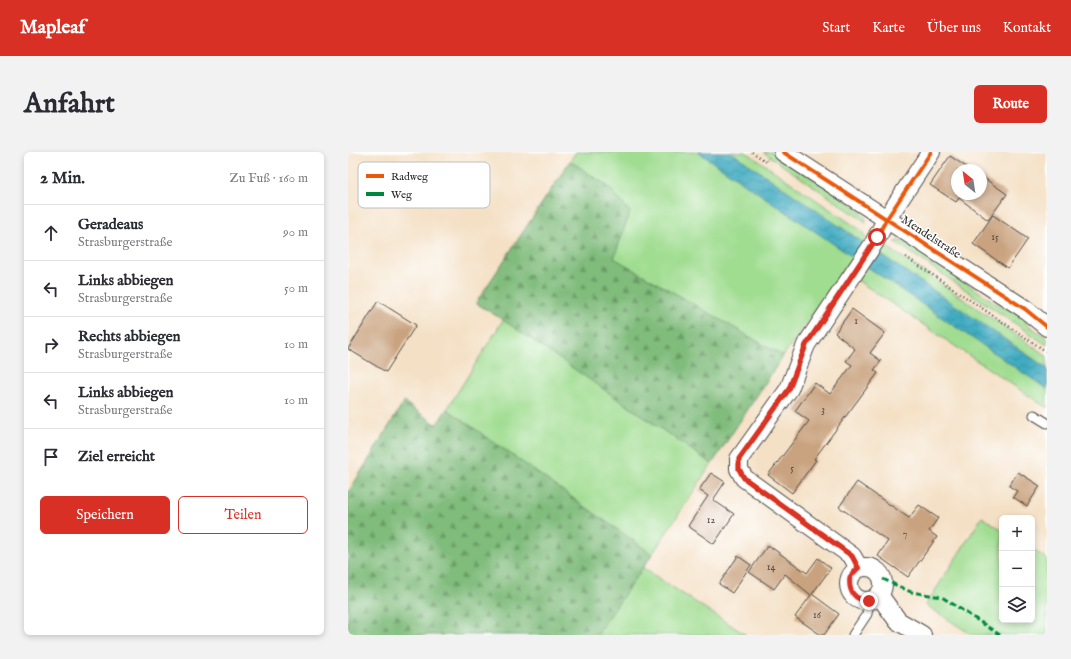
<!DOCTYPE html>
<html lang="de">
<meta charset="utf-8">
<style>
body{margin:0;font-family:"IM FELL English",serif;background:#f2f2f3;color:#2b2b33}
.controls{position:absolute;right:12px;bottom:12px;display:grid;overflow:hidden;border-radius:6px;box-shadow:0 2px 6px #0003}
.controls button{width:36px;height:36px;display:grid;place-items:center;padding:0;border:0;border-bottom:1px solid #e1e1e2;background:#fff;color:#2b2b33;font:20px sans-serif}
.compass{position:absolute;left:603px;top:12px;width:36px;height:36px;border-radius:50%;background:#fff;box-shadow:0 2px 6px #0003;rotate:330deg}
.stop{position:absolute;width:12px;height:12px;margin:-9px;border:3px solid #d93025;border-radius:50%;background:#fff}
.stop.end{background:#d93025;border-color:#fff;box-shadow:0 1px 4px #0008}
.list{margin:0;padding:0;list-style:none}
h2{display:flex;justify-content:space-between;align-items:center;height:52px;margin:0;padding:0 16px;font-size:17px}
h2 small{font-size:13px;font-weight:400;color:#7c7c81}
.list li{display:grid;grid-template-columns:26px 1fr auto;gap:12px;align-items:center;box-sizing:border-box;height:56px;padding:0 16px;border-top:1px solid #e1e1e2}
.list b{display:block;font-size:15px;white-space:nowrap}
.list p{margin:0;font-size:13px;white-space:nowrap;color:#7c7c81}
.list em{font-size:13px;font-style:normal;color:#7c7c81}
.actions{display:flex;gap:8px;padding:12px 16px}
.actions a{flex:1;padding:9px 0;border:1px solid #d93025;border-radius:6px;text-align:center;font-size:14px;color:#d93025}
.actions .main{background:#d93025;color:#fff}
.icon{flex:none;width:22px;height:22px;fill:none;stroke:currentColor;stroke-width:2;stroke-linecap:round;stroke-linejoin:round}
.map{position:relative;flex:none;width:699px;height:483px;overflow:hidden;border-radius:6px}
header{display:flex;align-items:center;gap:24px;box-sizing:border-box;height:56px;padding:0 20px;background:#d93025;color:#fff}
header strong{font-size:19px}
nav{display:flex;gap:22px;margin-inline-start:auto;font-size:14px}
.intro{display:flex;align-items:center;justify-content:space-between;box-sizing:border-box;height:96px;padding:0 24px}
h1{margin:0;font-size:28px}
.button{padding:10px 18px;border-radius:6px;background:#d93025;color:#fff;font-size:14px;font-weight:700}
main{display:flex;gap:24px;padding:0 24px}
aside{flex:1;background:#fff;border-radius:6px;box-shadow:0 2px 6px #0003}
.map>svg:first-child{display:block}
.green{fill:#a0dd91;stroke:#66845e}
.forest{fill:url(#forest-firs);stroke:#567453}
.water{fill:url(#water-waves);stroke:#366b76}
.building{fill:#c9a37f}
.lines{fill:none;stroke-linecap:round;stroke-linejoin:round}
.lane-casing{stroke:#494642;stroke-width:11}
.street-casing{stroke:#494642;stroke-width:20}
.path{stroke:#494642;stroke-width:2.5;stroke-dasharray:1 3;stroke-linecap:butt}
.lane{stroke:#fff;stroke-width:9}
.street{stroke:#fff;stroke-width:18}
.quiet{stroke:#00873e;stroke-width:3;stroke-dasharray:6 3;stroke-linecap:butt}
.cycleway-casing{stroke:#fff;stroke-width:6}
.cycleway{stroke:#e8590c;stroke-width:4}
.route{stroke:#d93025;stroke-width:5}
.labels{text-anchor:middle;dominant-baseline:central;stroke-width:3;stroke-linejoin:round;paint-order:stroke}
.number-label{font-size:10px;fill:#524940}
.street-label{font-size:12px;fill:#2b2b2b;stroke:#fff}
.key{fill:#fff;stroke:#bfbfbf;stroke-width:1}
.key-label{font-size:11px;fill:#2b2b2b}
</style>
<header>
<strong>Mapleaf</strong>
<nav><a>Start</a><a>Karte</a><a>Über uns</a><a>Kontakt</a></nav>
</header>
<div class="intro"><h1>Anfahrt</h1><a class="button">Route</a></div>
<main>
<aside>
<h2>2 Min.<small>Zu Fuß · 160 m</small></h2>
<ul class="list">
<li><svg class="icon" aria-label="ahead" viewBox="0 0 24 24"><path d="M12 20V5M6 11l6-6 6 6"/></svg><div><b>Geradeaus</b><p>Strasburgerstraße</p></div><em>90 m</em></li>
<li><svg class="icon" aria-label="left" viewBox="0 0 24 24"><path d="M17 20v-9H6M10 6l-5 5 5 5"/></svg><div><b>Links abbiegen</b><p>Strasburgerstraße</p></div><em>50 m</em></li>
<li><svg class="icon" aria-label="right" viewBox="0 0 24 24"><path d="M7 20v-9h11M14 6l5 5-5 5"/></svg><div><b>Rechts abbiegen</b><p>Strasburgerstraße</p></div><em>10 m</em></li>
<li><svg class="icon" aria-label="left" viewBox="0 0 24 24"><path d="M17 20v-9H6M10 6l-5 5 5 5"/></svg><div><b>Links abbiegen</b><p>Strasburgerstraße</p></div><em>10 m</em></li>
<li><svg class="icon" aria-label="arrive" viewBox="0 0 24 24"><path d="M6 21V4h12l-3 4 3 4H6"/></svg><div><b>Ziel erreicht</b></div></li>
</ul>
<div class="actions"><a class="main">Speichern</a><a>Teilen</a></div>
</aside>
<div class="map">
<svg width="699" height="483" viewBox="0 0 699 483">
<defs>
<pattern id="forest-firs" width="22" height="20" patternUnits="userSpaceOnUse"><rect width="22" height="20" fill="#80bc7b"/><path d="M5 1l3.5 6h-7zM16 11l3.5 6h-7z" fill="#699965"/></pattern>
<pattern id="water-waves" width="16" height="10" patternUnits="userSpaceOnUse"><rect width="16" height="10" fill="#41abc1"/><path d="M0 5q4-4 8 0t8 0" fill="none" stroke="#378b9d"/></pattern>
</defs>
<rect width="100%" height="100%" fill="#fff"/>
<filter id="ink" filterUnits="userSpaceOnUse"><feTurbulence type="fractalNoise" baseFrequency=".025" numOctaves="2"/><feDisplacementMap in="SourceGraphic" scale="8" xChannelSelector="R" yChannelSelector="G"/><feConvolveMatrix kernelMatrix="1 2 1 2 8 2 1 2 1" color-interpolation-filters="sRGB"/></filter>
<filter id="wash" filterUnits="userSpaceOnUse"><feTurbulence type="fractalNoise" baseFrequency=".012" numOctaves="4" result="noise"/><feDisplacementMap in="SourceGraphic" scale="16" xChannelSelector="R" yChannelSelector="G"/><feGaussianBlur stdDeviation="0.9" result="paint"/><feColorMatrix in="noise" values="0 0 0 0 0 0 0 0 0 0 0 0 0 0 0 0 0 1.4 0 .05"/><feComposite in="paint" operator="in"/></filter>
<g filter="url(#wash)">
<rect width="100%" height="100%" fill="#f4e0c5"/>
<!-- green -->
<g class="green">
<polygon points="228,0 398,0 514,79 518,86 435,204 295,416 398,483 0,483 0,341 56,250 89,273 155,168 128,151"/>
<polygon points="415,0 426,0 510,57 517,65 518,70"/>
<polygon points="551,88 563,94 658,158 662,154 681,166 677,171 699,186 699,193 547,90"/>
<polygon points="539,95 699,204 699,256 509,128 532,96"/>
<polygon points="634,365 654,378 654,468 684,468 684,397 699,407 699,483 624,483 578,453"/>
</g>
<!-- forest -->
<g class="forest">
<polygon points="222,9 260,34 282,60 266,106 435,204 364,312 155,168 128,151"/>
<polygon points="56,250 88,273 99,257 304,402 249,483 0,483 0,341"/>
</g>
<!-- water -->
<polygon class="water" points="350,0 383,0 699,216 699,237"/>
<g id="blocks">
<!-- building -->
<g class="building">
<polygon points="602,4 623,18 609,18 609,42 633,42 633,24 659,42 640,68 611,46 608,50 582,33"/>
<polygon points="645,63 680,87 660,116 625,92"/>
<polygon points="30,149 68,173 38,220 0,197"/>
<polygon points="504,157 537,181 522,201 533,209 526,218 530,221 466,307 468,308 444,341 420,323 461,269 447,259 467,231 482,242 504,213 498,209 507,197 487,181"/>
<polygon points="670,320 692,334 679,354 665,345 669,339 661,334"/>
<polygon points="363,321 377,330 365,348 386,362 366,392 340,374 360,344 351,338"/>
<polygon points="509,330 561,366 571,353 590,366 581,379 589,385 560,425 530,404 540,389 491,355"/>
<polygon points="420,393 459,421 470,406 483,416 464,442 491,462 476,483 473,483 447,465 463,443 437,422 426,437 401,420"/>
<polygon points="390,404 403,413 384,441 371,432"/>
</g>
</g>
</g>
<g filter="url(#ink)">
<use href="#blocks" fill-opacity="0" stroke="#494642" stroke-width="1"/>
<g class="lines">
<!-- lane casing -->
<g class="lane-casing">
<g id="lane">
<polyline points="686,263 699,271"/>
<polyline points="505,483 519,462 521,449"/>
</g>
</g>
<!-- street casing -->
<g class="street-casing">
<g id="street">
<polyline points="435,0 677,157 699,175"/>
<circle cx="518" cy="432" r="17"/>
<polyline points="511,416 504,404 396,326 391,317 391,307 441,237 458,193 526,91 538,68 583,0"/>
<polyline points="531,443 550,469 574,483"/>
</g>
</g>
<!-- path -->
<g class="path">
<polyline points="404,0 419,10"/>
<polyline points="558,105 699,200"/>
</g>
<!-- lane -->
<use href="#lane" class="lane"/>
<!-- street -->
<use href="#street" class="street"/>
<!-- quiet -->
<polyline class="quiet" points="535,427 563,440 594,445 652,483"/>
<!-- cycleway casing -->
<g class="cycleway-casing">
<g id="cycleway">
<polyline points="435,0 677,157 699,175"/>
<polyline points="511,416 504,404 396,326 391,317 391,307 441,237 458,193 526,91 538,68 583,0"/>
</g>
</g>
<!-- cycleway -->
<use href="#cycleway" class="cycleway"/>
</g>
</g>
<g class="lines" filter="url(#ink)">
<!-- route -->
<path class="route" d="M521 449C506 448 500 439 502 425L510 416 504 404 396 326 391 317V307L441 237 458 193 529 85"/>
</g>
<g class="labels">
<!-- number labels -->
<g class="number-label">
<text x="647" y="85">15</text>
<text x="508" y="169">1</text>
<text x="475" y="258">3</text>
<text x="444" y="316">5</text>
<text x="363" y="368">12</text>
<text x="557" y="382">7</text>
<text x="423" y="415">14</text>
<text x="469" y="463">16</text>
</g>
<!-- street labels -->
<g class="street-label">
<text transform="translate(583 85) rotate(33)">Mendelstraße</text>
</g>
</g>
<!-- legend -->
<rect x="10" y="10" width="132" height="46" rx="6" class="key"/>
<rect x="18" y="22" width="18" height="4" fill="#e8590c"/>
<rect x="18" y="40" width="18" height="4" fill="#00873e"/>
<g class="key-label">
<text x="43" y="28">Radweg</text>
<text x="43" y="46">Weg</text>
</g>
</svg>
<div class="controls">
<button>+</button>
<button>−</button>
<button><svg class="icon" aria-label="layers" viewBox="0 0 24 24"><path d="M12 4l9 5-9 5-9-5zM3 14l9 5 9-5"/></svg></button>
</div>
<svg class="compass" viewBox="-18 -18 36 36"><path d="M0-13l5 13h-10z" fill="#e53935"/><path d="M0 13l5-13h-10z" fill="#7c7c81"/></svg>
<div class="stop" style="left:529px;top:85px"></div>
<div class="stop end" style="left:521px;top:449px"></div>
</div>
</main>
